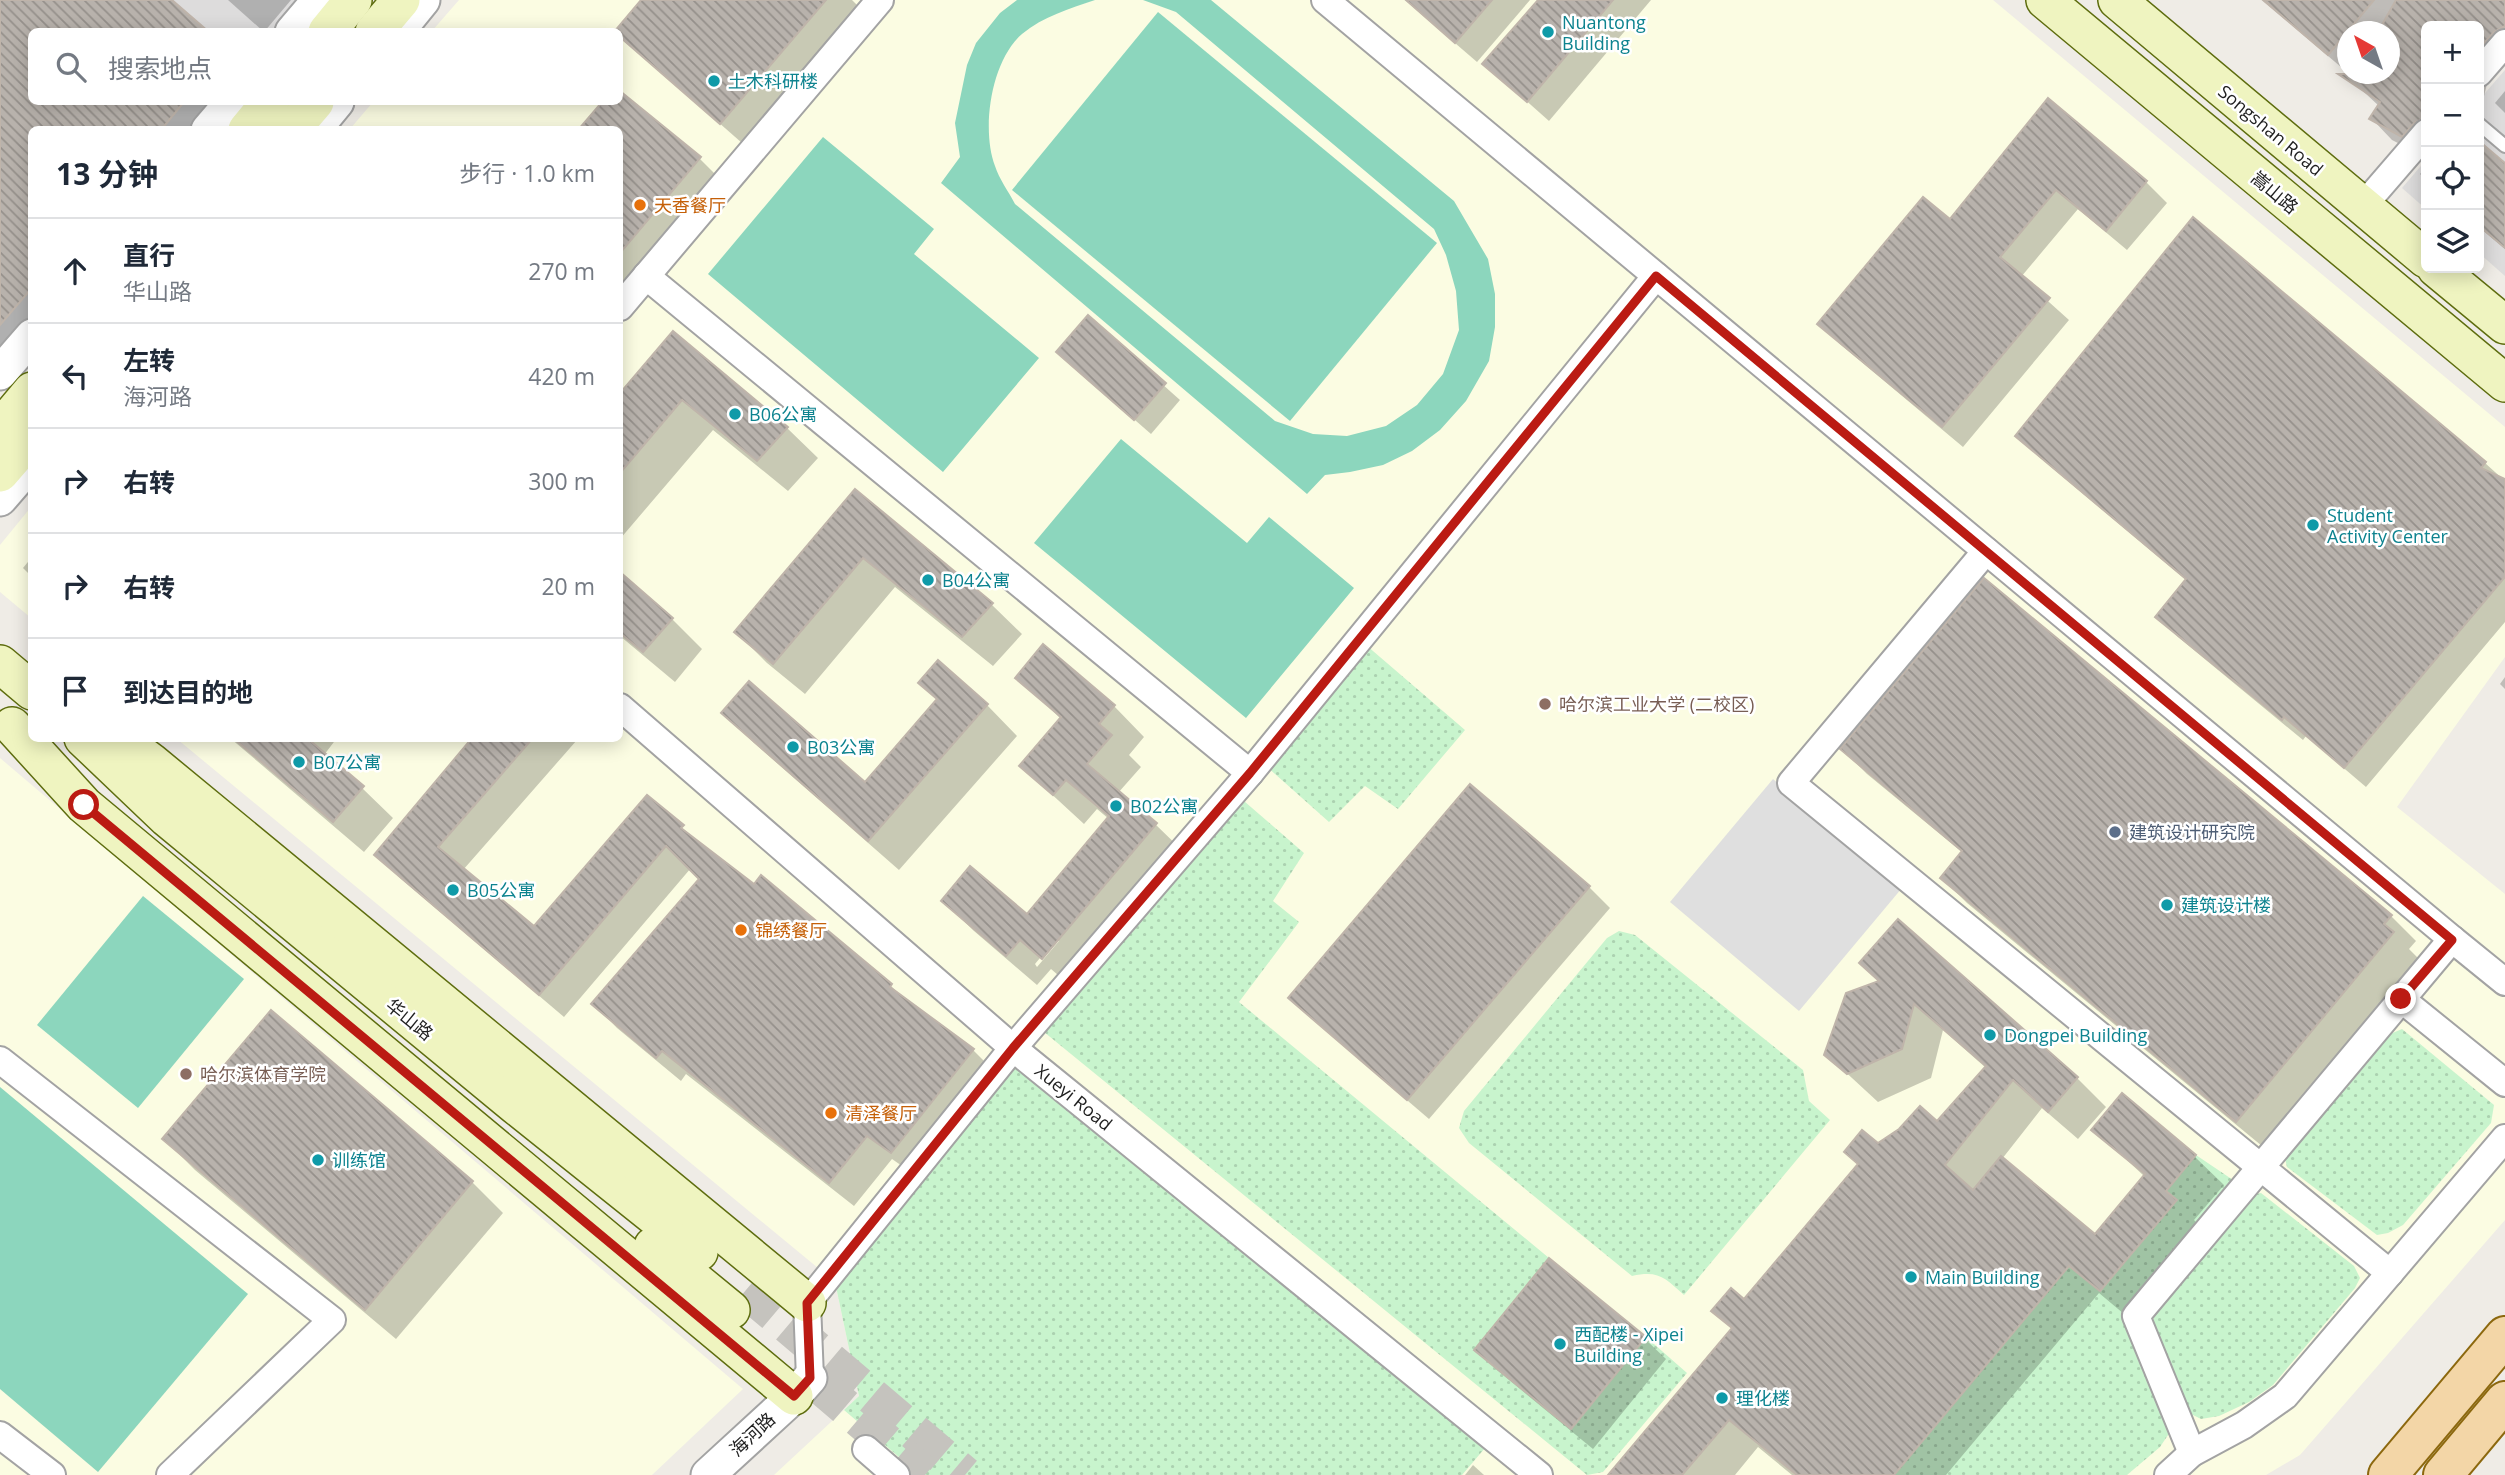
<!DOCTYPE html>
<html lang="zh">
<meta charset="utf-8">
<style>
body{margin:0;font-family:"Open Sans","Noto Sans SC",sans-serif;background:#f6f6f7;color:#1f2937}
.controls{position:absolute;right:21px;top:21px;display:grid;overflow:hidden;border-radius:10px;box-shadow:0 4px 18px #0003}
.controls button{width:63px;height:63px;display:grid;place-items:center;padding:0;border:0;border-bottom:2px solid #e0e1e3;background:#fff;color:#1f2937;font:35px sans-serif}
.compass{position:absolute;left:2337px;top:21px;width:63px;height:63px;border-radius:50%;background:#fff;box-shadow:0 4px 18px #0003;rotate:320deg}
.stop{position:absolute;width:21px;height:21px;margin:-16px;border:5px solid #bb1b13;border-radius:50%;background:#fff}
.stop.end{background:#bb1b13;border-color:#fff;box-shadow:0 2px 7px #0008}
.list{margin:0;padding:0;list-style:none}
h2{display:flex;justify-content:space-between;align-items:center;height:91px;margin:0;padding:0 28px;font-size:30px}
h2 small{font-size:23px;font-weight:400;color:#747a83}
.list li{display:grid;grid-template-columns:46px 1fr auto;gap:21px;align-items:center;box-sizing:border-box;height:105px;padding:0 28px;border-top:2px solid #e0e1e3}
.list b{display:block;font-size:26px;white-space:nowrap}
.list p{margin:0;font-size:23px;white-space:nowrap;color:#747a83}
.list em{font-size:23px;font-style:normal;color:#747a83}
.icon{flex:none;width:38px;height:38px;fill:none;stroke:currentColor;stroke-width:2;stroke-linecap:round;stroke-linejoin:round}
.map{position:relative;flex:none;width:2505px;height:1475px;overflow:hidden}
.search{position:absolute;background:#fff;box-shadow:0 4px 18px #0003;left:28px;top:28px;width:595px;height:77px;display:flex;align-items:center;gap:18px;box-sizing:border-box;padding:0 24px;border-radius:10px;color:#747a83;font-size:26px}
.panel{position:absolute;background:#fff;box-shadow:0 4px 18px #0003;left:28px;top:126px;width:595px;height:616px;border-radius:10px}
.map>svg:first-child{display:block}
.residential{fill:#dddcdc}
.education{fill:#fbfce2}
.park{fill:url(#park-dots)}
.pitch{fill:#8cd6bd}
.parking{fill:#dfdfdf}
.shadow{fill:#0003;fill-rule:evenodd}
.building{fill:url(#building-back-hatch);stroke:#bfb4aa;stroke-width:2}
.lines{fill:none;stroke-linecap:round;stroke-linejoin:round}
.secondary-tunnel{stroke:#c5c3be;stroke-width:37;stroke-dasharray:37 18;stroke-linecap:butt}
.service-casing{stroke:#a3a3a3;stroke-width:16}
.minor-casing{stroke:#a3a3a3;stroke-width:30}
.tertiary-casing{stroke:#a3a3a3;stroke-width:37}
.secondary-casing{stroke:#5e6d0f;stroke-width:40}
.primary-casing{stroke:#8c680e;stroke-width:42}
.service{stroke:#fff;stroke-width:12}
.minor{stroke:#fff;stroke-width:26}
.tertiary{stroke:#fff;stroke-width:33}
.secondary{stroke:#eff4c0;stroke-width:37}
.primary{stroke:#f3d6a7;stroke-width:38}
.route{stroke:#bb1b13;stroke-width:9}
.culture-dot{fill:#0f9aa8;stroke:#fff;stroke-width:2.5}
.food-dot{fill:#e8710a;stroke:#fff;stroke-width:2.5}
.education-dot{fill:#8d6e63;stroke:#fff;stroke-width:2.5}
.service-dot{fill:#5c6f8a;stroke:#fff;stroke-width:2.5}
.labels{text-anchor:middle;dominant-baseline:central;stroke-width:5;stroke-linejoin:round;paint-order:stroke}
.culture-label{font-size:18px;fill:#0d838f;stroke:#fff;text-anchor:start}
.street-label{font-size:18px;fill:#1f1f1f;stroke:#fff}
.food-label{font-size:18px;fill:#c56008;stroke:#fff;text-anchor:start}
.education-label{font-size:18px;fill:#785e54;stroke:#fff;text-anchor:start}
.service-label{font-size:18px;fill:#4e5e75;stroke:#fff;text-anchor:start}
</style>
<div class="map">
<svg width="2505" height="1475" viewBox="0 0 2505 1475">
<defs>
<pattern id="park-dots" width="8" height="8" patternUnits="userSpaceOnUse" patternTransform="scale(1.75)"><rect width="8" height="8" fill="#c8f4cd"/><path d="M2 2h.1M6 6h.1" fill="none" stroke="#abd1b0" stroke-width="1.8" stroke-linecap="round"/></pattern>
<pattern id="building-back-hatch" width="6" height="6" patternUnits="userSpaceOnUse" patternTransform="scale(1.75)"><rect width="6" height="6" fill="#b8b2ac"/><path d="M-1 5l2 2M0 0l6 6M5-1l2 2" fill="none" stroke="#95908b"/></pattern>
</defs>
<rect width="100%" height="100%" fill="#efece6"/>
<!-- residential -->
<g class="residential">
<polygon points="0,0 302,0 276,31 32,32 32,102 216,102 192,129 32,130 31,319 0,356"/>
<polygon points="2505,70 2505,276 2479,253 2479,100"/>
<polygon points="2426,160 2426,209 2402,188"/>
</g>
<!-- education -->
<g class="education">
<polygon points="459,0 1993,0 2505,427 2505,657 2397,807 2505,894 2505,1220 2300,1455 2266,1475 774,1475 859,1396 835,1282 177,739 620,738 620,130 350,129 373,102 620,102 620,32 432,31"/>
<polygon points="31,507 32,618 31,618 0,592 0,545"/>
<polygon points="0,758 743,1389 652,1475 0,1475"/>
</g>
<!-- park -->
<g class="park">
<polygon points="1366,645 1465,730 1398,809 1365,786 1329,822 1266,766"/>
<polygon points="1237,795 1304,853 1273,901 1299,922 1239,1002 1549,1258 1474,1350 1571,1429 1646,1337 1687,1373 1603,1472 1587,1475 1044,1032"/>
<path d="M1619 931 1635 935 1803 1070 1809 1101 1830 1120 1684 1295C1665 1278 1659 1270 1632 1276L1469 1143 1459 1128 1464 1111 1607 938Z"/>
<polygon points="2402,1029 2494,1105 2491,1123 2403,1225 2388,1233 2377,1235 2287,1167 2284,1154 2388,1035"/>
<polygon points="1021,1061 1485,1448 1462,1475 920,1475 844,1410 859,1396 835,1282"/>
<polygon points="2196,1155 2233,1180 2122,1316 2170,1432 2160,1447 2127,1475 1894,1475 2069,1266 2101,1291 2176,1200 2166,1191"/>
<polygon points="2261,1193 2354,1266 2360,1278 2355,1288 2273,1385 2249,1402 2219,1416 2201,1419 2189,1413 2153,1320 2161,1299 2251,1195"/>
</g>
<!-- pitch -->
<g class="pitch">
<path d="M1017 0H1095C1069 9 1044 16 1022 34 991 61 981 129 995 166 999 179 1009 192 1015 204L1275 421 1313 434 1347 436 1386 426 1417 405 1443 374 1459 330 1456 291 1446 255 1434 229 1176 12 1143 0H1211L1454 201 1488 259 1495 294V327L1489 361 1466 401 1440 430 1412 451 1383 465 1350 472 1325 475 1307 494 941 183 960 157 955 123 967 65 976 43 1000 13Z"/>
<polygon points="1158,12 1437,243 1290,421 1012,190"/>
<polygon points="823,137 934,229 914,254 1039,358 943,472 708,274"/>
<polygon points="1121,439 1247,543 1269,517 1354,588 1246,718 1034,543"/>
<polygon points="143,896 244,979 138,1108 37,1025"/>
<polygon points="0,1087 248,1294 98,1472 0,1389"/>
</g>
<!-- parking -->
<polygon class="parking" points="1773,779 1902,888 1799,1011 1670,902"/>
<!-- shadow -->
<g class="shadow">
<polygon points="0,0 169,0 32,32 32,102 222,102 199,130 32,130 32,333 0,370"/>
<polygon points="228,0 291,0 264,32"/>
<polygon points="644,0 852,0 859,7 742,143 620,36 620,32"/>
<polygon points="1405,0 1530,0 1477,62"/>
<polygon points="1540,0 1651,0 1549,121 1485,64"/>
<polygon points="2262,0 2505,0 2505,63 2487,84 2484,96 2479,102 2479,26 2426,26 2426,154 2423,156 2392,140 2372,119 2379,106 2352,81 2357,74 2390,74 2390,32 2348,32 2348,73"/>
<polygon points="2505,91 2505,113 2495,103"/>
<polygon points="620,93 699,158 720,179 620,298 620,130 580,130 604,102 620,102"/>
<polygon points="2048,101 2146,182 2167,203 2127,250 2078,209 2021,277 2069,320 1963,447 1840,344 1820,324 1950,221"/>
<polygon points="2479,143 2505,166 2505,249 2479,227"/>
<polygon points="2426,167 2426,180 2420,174"/>
<polygon points="1088,318 1180,400 1151,434 1074,367"/>
<polygon points="673,333 787,428 818,458 788,491 713,430 620,539 620,396"/>
<polygon points="2017,436 2485,463 2505,481 2505,622 2366,787 2306,736 2303,740 2178,637 2158,616 2186,580 2038,456"/>
<polygon points="855,491 991,604 1022,634 993,666 895,587 805,694 767,663 736,632"/>
<polygon points="32,557 32,577 23,568"/>
<polygon points="620,574 672,619 702,649 675,682 620,636"/>
<polygon points="1984,580 2391,916 2416,941 2409,949 2418,958 2262,1146 1967,903 1942,878 1963,853 1867,774 1842,749"/>
<path d="M1044 647 1114 706 1144 737 1129 755 1141 767 1118 793 1155 824 1186 854 1073 988 1051 969 1037 985 974 931 943 901 1027 916 1109 819 1097 809 1084 824 1021 766 1061 719 1018 678ZM1054 941H1059L1037 967 1035 964Z"/>
<polygon points="2505,677 2505,689 2500,684"/>
<polygon points="921,683 987,705 1017,736 899,870 754,743 724,713 865,784 938,700"/>
<polygon points="230,738 337,738 324,755 362,788 393,818 364,852"/>
<polygon points="474,738 577,740 463,870 534,928 647,797 704,848 891,986 906,1001 973,1050 997,1074 915,1175 892,1159 854,1206 686,1074 681,1081 617,1028 594,1004 701,879 691,868 564,1017 400,878 376,854"/>
<polygon points="1471,787 1589,887 1610,908 1429,1119 1311,1018 1290,998"/>
<polygon points="1898,921 2077,1078 2106,1107 2078,1139 2042,1108 2002,1159 2095,1237 2145,1177 2094,1129 2122,1096 2195,1157 2224,1185 2194,1220 2204,1230 2130,1319 2099,1293 1946,1475 1792,1475 1758,1447 1735,1475 1611,1475 1733,1330 1714,1311 1744,1301 1878,1145 1938,1124 1986,1068 1943,1030 1931,1078 1878,1102 1826,1054 1880,982"/>
<polygon points="271,1013 472,1182 503,1213 396,1339 195,1170 164,1139"/>
<polygon points="1549,1260 1645,1339 1666,1359 1593,1449 1497,1370 1476,1350"/>
<polygon points="1473,1465 1484,1475 1465,1475"/>
</g>
<!-- building -->
<g class="building">
<polygon points="0,0 172,0 209,32 32,32 32,102 184,102 161,130 32,130 32,288 0,325"/>
<polygon points="641,0 826,0 720,124 620,37 620,32 614,32"/>
<polygon points="1406,0 1492,0 1455,43"/>
<polygon points="1538,0 1613,0 1527,102 1482,64"/>
<polygon points="2263,0 2374,0 2328,55"/>
<polygon points="2396,0 2505,0 2505,26 2494,32 2479,49 2479,26 2426,26 2426,118 2415,122 2402,137 2369,119 2380,102 2338,74 2390,74 2390,32 2378,32"/>
<polygon points="620,91 701,157 620,253 620,130 578,130 602,102 620,102"/>
<polygon points="2048,98 2147,181 2106,231 2056,190 2000,257 2050,298 1942,427 1817,324 1923,197 1950,219"/>
<polygon points="2479,141 2505,163 2505,248 2479,226"/>
<polygon points="2193,217 2486,462 2481,468 2505,479 2505,577 2344,768 2284,717 2282,720 2155,617 2186,579 2015,436"/>
<polygon points="1088,315 1166,383 1134,420 1056,352"/>
<polygon points="673,331 788,427 757,461 682,400 620,473 620,393"/>
<polygon points="855,489 993,603 962,637 863,558 773,664 734,632"/>
<polygon points="620,572 673,618 643,652 620,633"/>
<polygon points="1984,578 2392,915 2384,924 2394,932 2236,1122 1940,878 1962,851 1840,749"/>
<polygon points="1043,644 1115,705 1099,724 1112,735 1087,764 1157,823 1042,959 1020,940 1006,956 941,901 970,866 1027,914 1109,816 1066,780 1053,795 1019,766 1061,717 1015,678"/>
<polygon points="938,660 988,704 868,841 721,713 749,681 865,782 937,699 918,683"/>
<polygon points="233,738 307,738 364,786 333,822"/>
<polygon points="472,738 533,738 438,847 534,926 647,795 684,825 681,828 754,884 761,875 892,984 890,987 974,1049 891,1153 867,1136 829,1183 662,1051 656,1058 591,1004 699,879 666,846 539,995 374,855"/>
<polygon points="1470,784 1590,886 1407,1100 1288,998"/>
<polygon points="1898,919 2078,1077 2048,1112 2013,1080 1945,1165 1973,1190 2001,1156 2095,1234 2145,1174 2091,1130 2122,1093 2196,1155 2166,1191 2177,1200 2100,1291 2069,1266 1894,1475 1797,1475 1729,1420 1682,1475 1608,1475 1732,1328 1711,1311 1731,1288 1744,1299 1858,1164 1844,1152 1862,1130 1878,1143 1899,1129 1920,1106 1937,1121 1986,1066 1914,1004 1902,1049 1847,1074 1824,1055 1846,993 1879,981 1859,963"/>
<polygon points="271,1010 473,1181 365,1310 162,1139"/>
<polygon points="1549,1258 1646,1337 1571,1429 1474,1350"/>
</g>
<g class="lines">
<!-- secondary-tunnel -->
<g class="secondary-tunnel">
<polyline points="746,1290 965,1475"/>
<polyline points="817,1383 925,1475"/>
</g>
<!-- service casing -->
<g class="service-casing">
<polyline id="service" points="2479,124 2505,146"/>
</g>
<!-- minor casing -->
<g class="minor-casing">
<g id="minor">
<polyline points="1325,0 2452,939 2136,1316 2192,1453"/>
<polyline points="2479,73 2505,43"/>
<polyline points="2363,206 2426,133"/>
<polyline points="646,276 1250,773"/>
<polyline points="620,307 880,0"/>
<polyline points="1986,551 1791,783 2390,1273"/>
<polyline points="620,707 1013,1048 1539,1475"/>
<polyline points="2452,939 2505,982"/>
<polyline points="2401,999 2505,1083"/>
<polyline points="0,1060 332,1320 170,1475"/>
<polyline points="810,1378 807,1303 1013,1048 1250,773 1656,276"/>
<polyline points="0,1435 52,1475"/>
<polyline points="866,1449 896,1475"/>
<polyline points="2168,1475 2192,1453 2244,1425 2285,1396 2505,1138"/>
</g>
</g>
<!-- tertiary casing -->
<g class="tertiary-casing">
<g id="tertiary">
<polyline points="292,32 319,0"/>
<polyline points="397,32 423,0"/>
<polyline points="208,130 232,102"/>
<polyline points="314,130 337,102"/>
<polyline points="0,373 32,336"/>
<polyline points="0,499 32,462"/>
<polyline points="708,1475 794,1396 810,1378"/>
</g>
</g>
<!-- secondary casing -->
<g class="secondary-casing">
<g id="secondary">
<polyline points="2045,0 2505,383"/>
<polyline points="2117,0 2426,259"/>
<polyline points="327,32 353,0"/>
<polyline points="374,32 401,0"/>
<polyline points="247,130 270,102"/>
<polyline points="291,130 315,102"/>
<polyline points="2436,268 2505,325"/>
<polyline points="0,429 32,391"/>
<polyline points="0,473 32,436"/>
<polyline points="0,664 32,691"/>
<polyline points="12,726 84,805 794,1396"/>
<polyline points="83,738 167,818 515,1105 699,1252"/>
<polyline points="119,738 151,762 807,1303"/>
<polyline points="653,1246 731,1310"/>
</g>
</g>
<!-- primary casing -->
<g class="primary-casing">
<g id="primary">
<polyline points="2388,1475 2505,1336"/>
<polyline points="2443,1475 2505,1401"/>
</g>
</g>
<!-- service -->
<use href="#service" class="service"/>
<!-- minor -->
<use href="#minor" class="minor"/>
<!-- tertiary -->
<use href="#tertiary" class="tertiary"/>
<!-- secondary -->
<use href="#secondary" class="secondary"/>
<!-- primary -->
<use href="#primary" class="primary"/>
</g>
<g class="lines">
<!-- route -->
<polyline class="route" points="84,805 794,1396 810,1378 807,1303 1013,1048 1250,773 1656,276 2452,940 2401,999"/>
</g>
<!-- markers -->
<g class="culture-dot">
<circle cx="1548" cy="32" r="7"/>
<circle cx="714" cy="81" r="7"/>
<circle cx="735" cy="414" r="7"/>
<circle cx="2313" cy="525" r="7"/>
<circle cx="928" cy="580" r="7"/>
<circle cx="793" cy="747" r="7"/>
<circle cx="299" cy="762" r="7"/>
<circle cx="1116" cy="806" r="7"/>
<circle cx="453" cy="890" r="7"/>
<circle cx="2167" cy="905" r="7"/>
<circle cx="1990" cy="1035" r="7"/>
<circle cx="318" cy="1160" r="7"/>
<circle cx="1911" cy="1277" r="7"/>
<circle cx="1560" cy="1344" r="7"/>
<circle cx="1722" cy="1398" r="7"/>
</g>
<g class="food-dot">
<circle cx="640" cy="205" r="7"/>
<circle cx="741" cy="930" r="7"/>
<circle cx="831" cy="1113" r="7"/>
</g>
<g class="education-dot">
<circle cx="1545" cy="704" r="7"/>
<circle cx="186" cy="1074" r="7"/>
</g>
<circle class="service-dot" cx="2115" cy="832" r="7"/>
<g class="labels">
<!-- culture labels -->
<g class="culture-label">
<text x="1562" y="22">Nuantong<tspan x="1562" dy="21">Building</tspan></text>
<text x="728" y="81">土木科研楼</text>
<text x="749" y="414">B06公寓</text>
<text x="2327" y="515">Student<tspan x="2327" dy="21">Activity Center</tspan></text>
<text x="942" y="580">B04公寓</text>
<text x="807" y="747">B03公寓</text>
<text x="313" y="762">B07公寓</text>
<text x="1130" y="806">B02公寓</text>
<text x="467" y="890">B05公寓</text>
<text x="2181" y="905">建筑设计楼</text>
<text x="2004" y="1035">Dongpei Building</text>
<text x="332" y="1160">训练馆</text>
<text x="1925" y="1277">Main Building</text>
<text x="1574" y="1334">西配楼 - Xipei<tspan x="1574" dy="21">Building</tspan></text>
<text x="1736" y="1398">理化楼</text>
</g>
<!-- street labels -->
<g class="street-label">
<text transform="translate(2271 130) rotate(40)">Songshan Road</text>
<text transform="translate(2275 192) rotate(40)">嵩山路</text>
<text transform="translate(410 1019) rotate(39)">华山路</text>
<text transform="translate(1074 1097) rotate(39)">Xueyi Road</text>
<text transform="translate(752 1434) rotate(-43)">海河路</text>
</g>
<!-- food labels -->
<g class="food-label">
<text x="654" y="205">天香餐厅</text>
<text x="755" y="930">锦绣餐厅</text>
<text x="845" y="1113">清泽餐厅</text>
</g>
<!-- education labels -->
<g class="education-label">
<text x="1559" y="704">哈尔滨工业大学 (二校区)</text>
<text x="200" y="1074">哈尔滨体育学院</text>
</g>
<!-- service labels -->
<g class="service-label">
<text x="2129" y="832">建筑设计研究院</text>
</g>
</g>
</svg>
<div class="controls">
<button>+</button>
<button>−</button>
<button><svg class="icon" aria-label="locate" viewBox="0 0 24 24"><circle cx="12" cy="12" r="6"/><path d="M12 2v4M12 18v4M2 12h4M18 12h4"/></svg></button>
<button><svg class="icon" aria-label="layers" viewBox="0 0 24 24"><path d="M12 4l9 5-9 5-9-5zM3 14l9 5 9-5"/></svg></button>
</div>
<svg class="compass" viewBox="-18 -18 36 36"><path d="M0-13l5 13h-10z" fill="#e53935"/><path d="M0 13l5-13h-10z" fill="#747a83"/></svg>
<div class="stop" style="left:84px;top:805px"></div>
<div class="stop end" style="left:2401px;top:999px"></div>
<div class="search"><svg class="icon" aria-label="search" viewBox="0 0 24 24"><circle cx="10" cy="10" r="6"/><path d="M15 15l6 6"/></svg>搜索地点</div>
<section class="panel">
<h2>13 分钟<small>步行 · 1.0 km</small></h2>
<ul class="list">
<li><svg class="icon" aria-label="ahead" viewBox="0 0 24 24"><path d="M12 20V5M6 11l6-6 6 6"/></svg><div><b>直行</b><p>华山路</p></div><em>270 m</em></li>
<li><svg class="icon" aria-label="left" viewBox="0 0 24 24"><path d="M17 20v-9H6M10 6l-5 5 5 5"/></svg><div><b>左转</b><p>海河路</p></div><em>420 m</em></li>
<li><svg class="icon" aria-label="right" viewBox="0 0 24 24"><path d="M7 20v-9h11M14 6l5 5-5 5"/></svg><div><b>右转</b></div><em>300 m</em></li>
<li><svg class="icon" aria-label="right" viewBox="0 0 24 24"><path d="M7 20v-9h11M14 6l5 5-5 5"/></svg><div><b>右转</b></div><em>20 m</em></li>
<li><svg class="icon" aria-label="arrive" viewBox="0 0 24 24"><path d="M6 21V4h12l-3 4 3 4H6"/></svg><div><b>到达目的地</b></div></li>
</ul>
</section>
</div>
